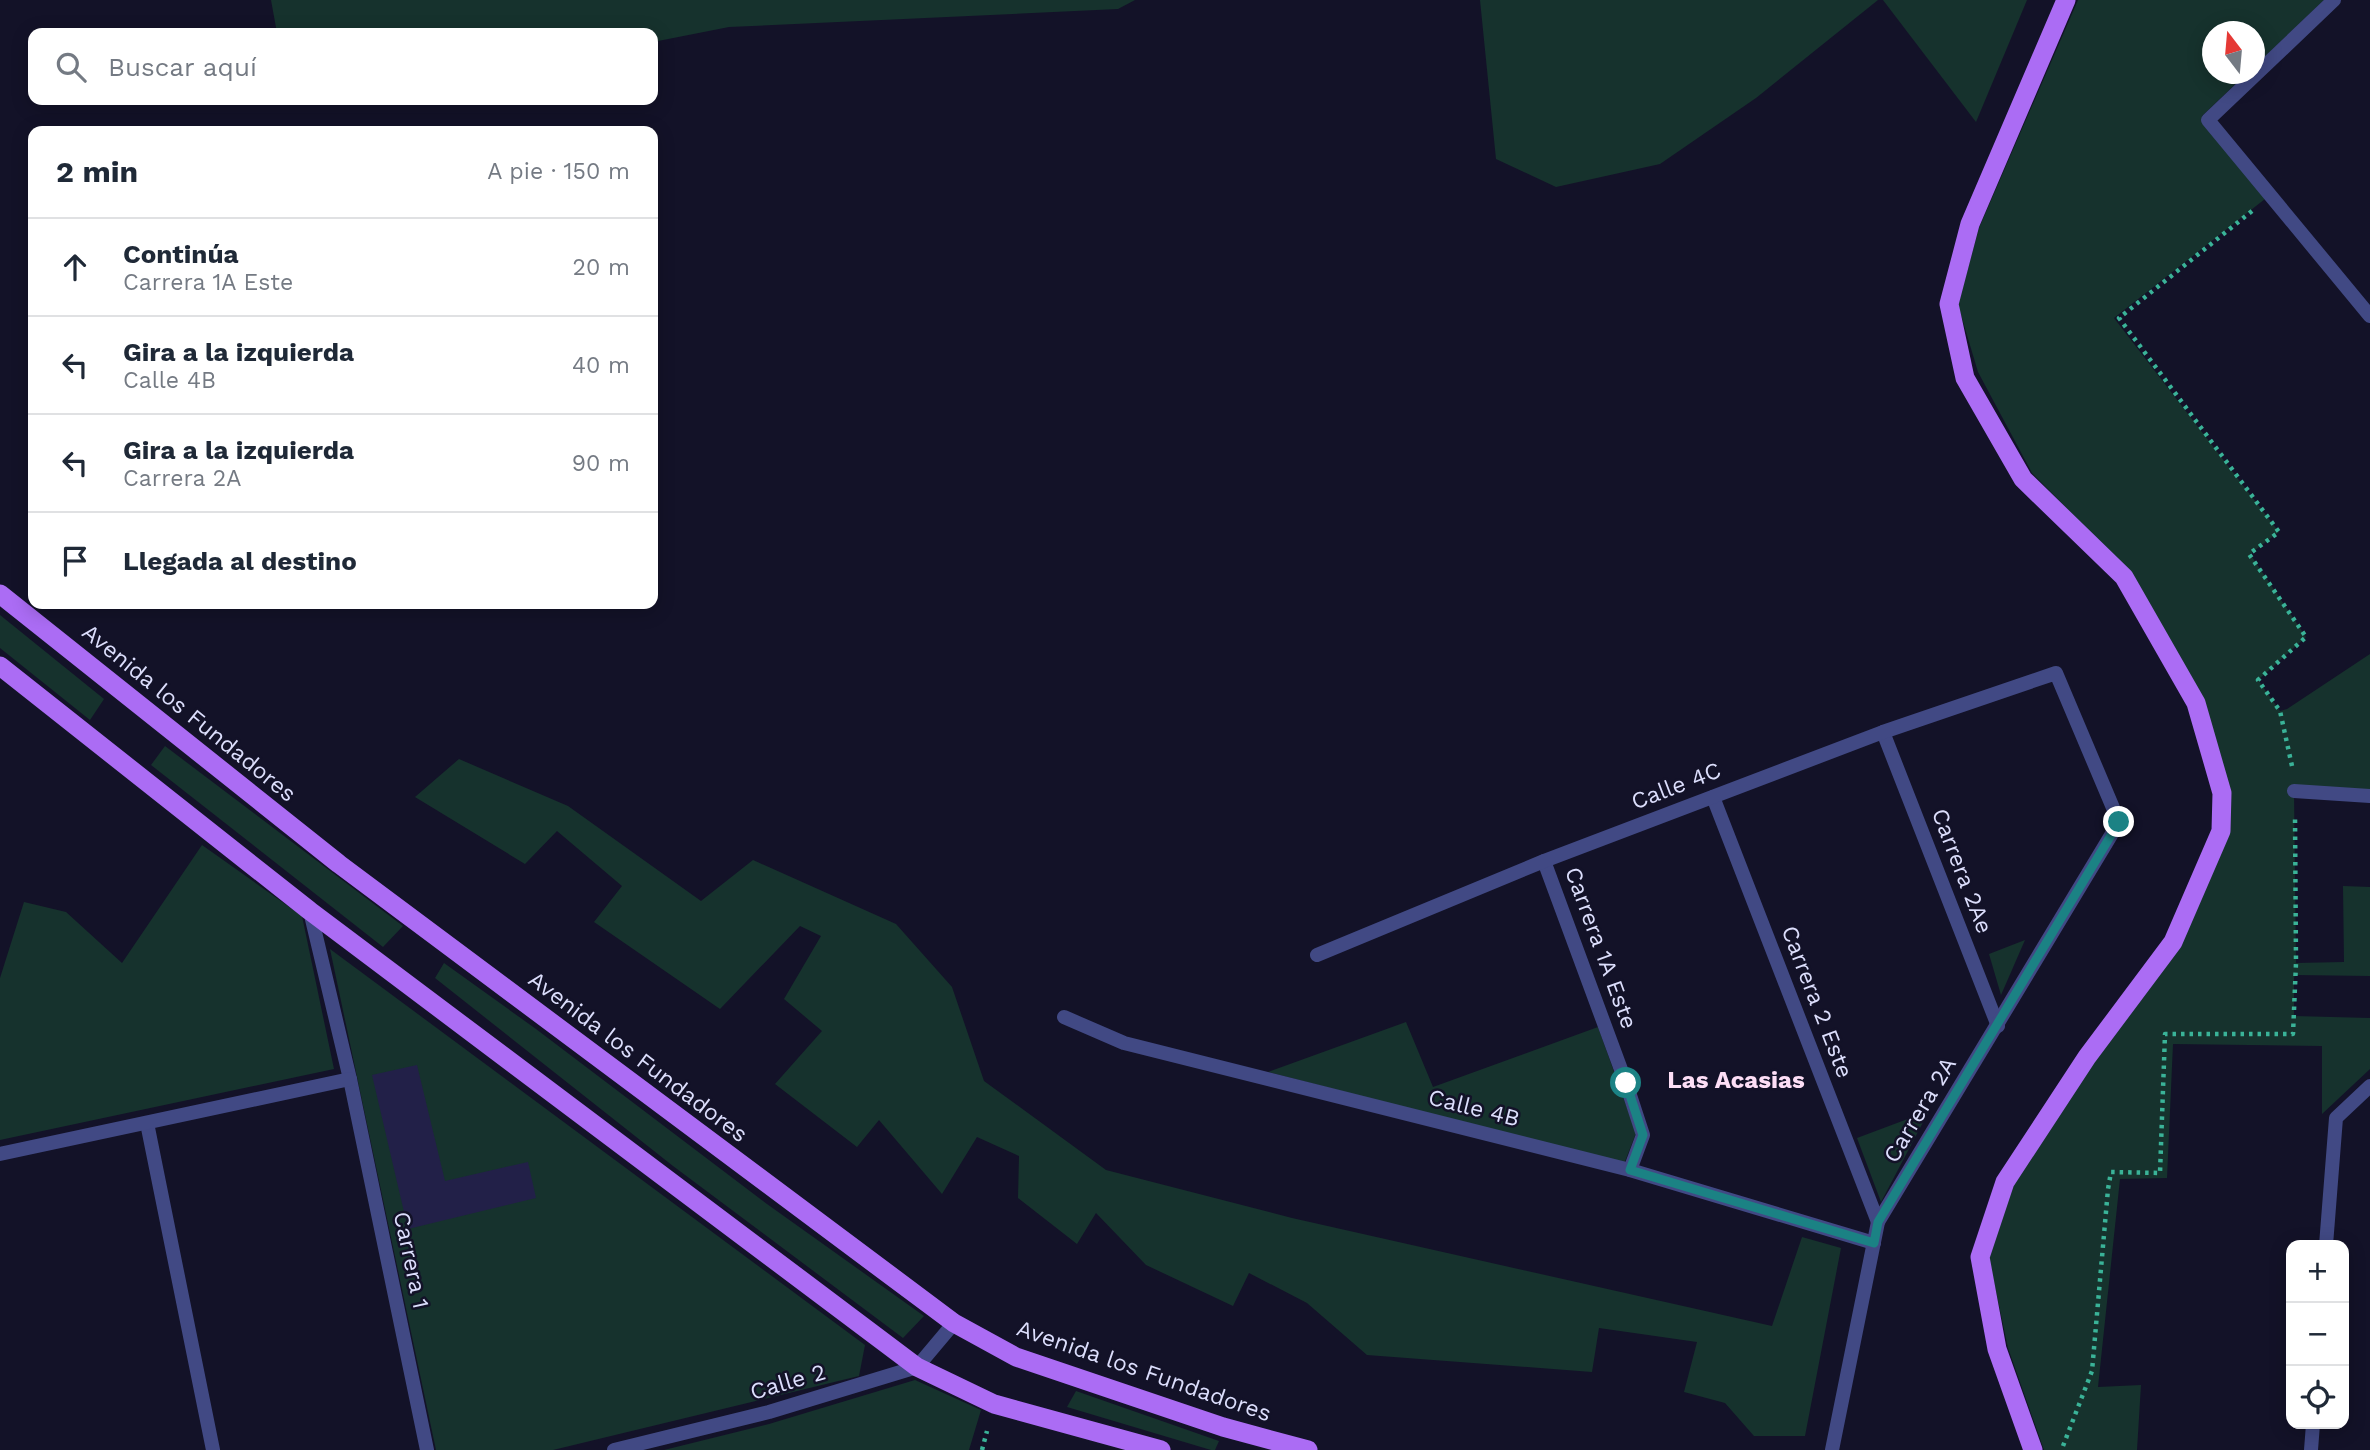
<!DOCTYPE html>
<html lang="es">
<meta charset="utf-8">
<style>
body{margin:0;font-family:"Work Sans",sans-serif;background:#f2f2f3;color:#1f2937}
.controls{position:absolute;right:21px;bottom:21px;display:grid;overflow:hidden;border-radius:14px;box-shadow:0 4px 18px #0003}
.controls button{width:63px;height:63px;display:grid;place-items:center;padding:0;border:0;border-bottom:2px solid #e0e1e3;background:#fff;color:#1f2937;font:35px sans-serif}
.compass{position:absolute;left:2202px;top:21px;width:63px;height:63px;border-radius:50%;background:#fff;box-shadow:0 4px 18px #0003;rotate:344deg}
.stop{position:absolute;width:21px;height:21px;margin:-16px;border:5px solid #1b8284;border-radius:50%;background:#fff}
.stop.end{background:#1b8284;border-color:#fff;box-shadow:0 2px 7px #0008}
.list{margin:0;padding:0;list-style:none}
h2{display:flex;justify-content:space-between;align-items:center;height:91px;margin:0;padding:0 28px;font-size:30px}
h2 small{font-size:23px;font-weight:400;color:#747a83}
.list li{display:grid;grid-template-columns:46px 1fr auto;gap:21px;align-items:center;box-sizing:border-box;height:98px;padding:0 28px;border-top:2px solid #e0e1e3}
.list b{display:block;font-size:26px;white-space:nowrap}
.list p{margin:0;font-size:23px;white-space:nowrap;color:#747a83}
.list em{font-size:23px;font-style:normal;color:#747a83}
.icon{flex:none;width:38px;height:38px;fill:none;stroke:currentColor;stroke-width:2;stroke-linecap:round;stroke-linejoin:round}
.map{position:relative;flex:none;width:2370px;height:1450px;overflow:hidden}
.search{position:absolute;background:#fff;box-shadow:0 4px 18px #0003;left:28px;top:28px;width:630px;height:77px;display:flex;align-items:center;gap:18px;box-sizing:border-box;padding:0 24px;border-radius:14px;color:#747a83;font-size:26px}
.panel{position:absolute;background:#fff;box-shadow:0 4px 18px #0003;left:28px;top:126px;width:630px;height:483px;border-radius:14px}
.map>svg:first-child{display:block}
.green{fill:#16322d}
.building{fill:#222048}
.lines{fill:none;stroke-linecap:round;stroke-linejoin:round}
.path{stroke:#3ab398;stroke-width:4.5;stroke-dasharray:3.5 5;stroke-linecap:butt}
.minor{stroke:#414984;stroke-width:14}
.primary{stroke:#ab6cf4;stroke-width:19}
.route{stroke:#1b8284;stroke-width:9}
.labels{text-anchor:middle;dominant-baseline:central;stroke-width:5;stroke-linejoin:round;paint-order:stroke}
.street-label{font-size:23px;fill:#dcdefc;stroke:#131228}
.neighbourhood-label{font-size:24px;font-weight:bold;fill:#fddef6;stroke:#131228}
</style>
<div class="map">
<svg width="2370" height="1450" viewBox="0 0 2370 1450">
<rect width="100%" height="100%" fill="#131228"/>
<!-- green -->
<g class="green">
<polygon points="271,0 1135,0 1118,9 729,27 653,42 653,33 277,33"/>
<polygon points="1480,0 1878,0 1756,98 1660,164 1556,187 1496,159"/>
<polygon points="1883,0 2027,0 1976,122"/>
<polygon points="2078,0 2324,0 2255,66 2254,32 2212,32 2212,74 2246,74 2202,116 2270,195 2114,318 2279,532 2250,554 2306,637 2258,680 2280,711 2287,709 2370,654 2370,794 2294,792 2296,963 2344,962 2343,886 2370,887 2370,976 2295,975 2294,978 2294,1016 2370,1018 2370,1069 2322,1114 2322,1046 2173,1044 2167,1178 2120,1179 2098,1387 2141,1385 2137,1450 2044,1450 2008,1348 1989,1258 2011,1187 2087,1071 2178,948 2227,787 2130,572 2032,473 1978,372 1958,305 1979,228"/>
<polygon points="0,615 104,699 90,720 0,648"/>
<polygon points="165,746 403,926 383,947 151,765"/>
<polygon points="459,759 568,806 701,901 753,860 896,924 952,987 984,1081 1106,1170 1292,1218 1772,1326 1802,1237 1841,1248 1805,1436 1754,1436 1725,1403 1684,1392 1697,1342 1599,1328 1592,1372 1367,1355 1307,1303 1249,1273 1233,1306 1146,1265 1096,1213 1077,1244 1018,1198 1019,1156 977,1137 942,1194 879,1120 857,1147 775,1084 822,1031 784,999 821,936 800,926 720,1009 594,922 622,886 557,831 525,864 415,797"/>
<polygon points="202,845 302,916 334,1069 0,1140 0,978 24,902 66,912 122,963"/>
<polygon points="2025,940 2001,995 1989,954"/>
<polygon points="330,949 865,1345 859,1376 553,1450 436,1450"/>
<polygon points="444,963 536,1029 767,1204 924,1316 903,1338 673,1166 435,978"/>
<polygon points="1406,1022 1433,1087 1598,1027 1636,1133 1624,1164 1268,1072"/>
<polygon points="1929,1111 1881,1202 1857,1138"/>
<polygon points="915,1380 981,1410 969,1450 664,1450 769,1424"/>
<polygon points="1076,1391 1219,1441 1215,1450 1211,1450 1067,1407"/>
</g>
<!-- building -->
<polygon class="building" points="417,1065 445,1181 528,1162 536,1198 408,1229 372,1075"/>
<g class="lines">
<!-- path -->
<g class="path">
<polyline points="2252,211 2119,318 2279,532 2249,554 2306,637 2258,680 2280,711 2292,766"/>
<polyline points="2063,1446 2092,1371 2108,1189 2111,1172 2160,1173 2165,1034 2293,1034 2296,963 2295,815"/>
<polyline points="982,1450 987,1431"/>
</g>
<!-- minor -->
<g class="minor">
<polyline points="2334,0 2208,120 2370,316"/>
<polyline points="1883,732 1998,1026"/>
<polyline points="2294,791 2370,796"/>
<polyline points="1713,797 1878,1222"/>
<polyline points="1544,861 1626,1083 1643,1135 1630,1170"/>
<polyline points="310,911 350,1079 427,1450"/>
<polyline points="1317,955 1544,861 1883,732 2056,673 2119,822 1878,1222 1832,1450"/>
<polyline points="1064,1017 1124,1043 1630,1170 1874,1243"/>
<polyline points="147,1123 213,1450"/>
<polyline points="0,1154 350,1079"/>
<polyline points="2326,1245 2336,1118 2370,1086"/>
<polyline points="614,1450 769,1412 917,1367 954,1323"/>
<polyline points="2311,1450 2313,1424"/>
</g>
<!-- primary -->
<g class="primary">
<polyline points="0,594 339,864 954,1323 1016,1357 1223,1427 1308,1450"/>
<polyline points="0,666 310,911 917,1367 994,1404 1161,1450"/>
<polyline points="2033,1450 1997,1349 1980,1257 2005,1182 2087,1057 2173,942 2221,831 2222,793 2196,703 2124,577 2023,479 1965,378 1949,304 1970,224 2066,0"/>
</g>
</g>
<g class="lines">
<!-- route -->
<polyline class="route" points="1626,1083 1643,1135 1630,1170 1874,1243 1878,1222 2119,822"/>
</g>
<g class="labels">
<!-- street labels -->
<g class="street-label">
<text transform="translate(189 713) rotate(39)">Avenida los Fundadores</text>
<text transform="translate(1676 786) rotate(-21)">Calle 4C</text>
<text transform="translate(1962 871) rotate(69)">Carrera 2Ae</text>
<text transform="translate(1601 948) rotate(70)">Carrera 1A Este</text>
<text transform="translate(1817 1002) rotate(69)">Carrera 2 Este</text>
<text transform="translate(638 1057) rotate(37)">Avenida los Fundadores</text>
<text transform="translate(1474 1108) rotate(14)">Calle 4B</text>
<text transform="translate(1920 1110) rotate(-59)">Carrera 2A</text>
<text transform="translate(411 1260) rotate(78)">Carrera 1</text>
<text transform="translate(1144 1371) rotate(19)">Avenida los Fundadores</text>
<text transform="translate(788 1382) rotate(-16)">Calle 2</text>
</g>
<!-- neighbourhood labels -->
<g class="neighbourhood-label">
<text x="1736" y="1080">Las Acasias</text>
</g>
</g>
</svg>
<div class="controls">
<button>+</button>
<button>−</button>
<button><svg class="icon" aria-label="locate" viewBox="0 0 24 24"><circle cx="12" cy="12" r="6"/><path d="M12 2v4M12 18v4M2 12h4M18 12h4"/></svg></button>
</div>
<svg class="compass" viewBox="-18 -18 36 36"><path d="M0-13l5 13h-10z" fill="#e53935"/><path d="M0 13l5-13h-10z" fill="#747a83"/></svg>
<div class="stop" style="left:1626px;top:1083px"></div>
<div class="stop end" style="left:2119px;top:822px"></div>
<div class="search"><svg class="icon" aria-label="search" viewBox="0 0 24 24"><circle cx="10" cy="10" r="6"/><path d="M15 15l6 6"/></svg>Buscar aquí</div>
<section class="panel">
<h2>2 min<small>A pie · 150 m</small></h2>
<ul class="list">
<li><svg class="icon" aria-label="ahead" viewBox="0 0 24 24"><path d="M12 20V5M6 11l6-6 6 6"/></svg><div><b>Continúa</b><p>Carrera 1A Este</p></div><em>20 m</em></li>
<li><svg class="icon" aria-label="left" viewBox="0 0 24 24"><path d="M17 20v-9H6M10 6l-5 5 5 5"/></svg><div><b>Gira a la izquierda</b><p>Calle 4B</p></div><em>40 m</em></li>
<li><svg class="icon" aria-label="left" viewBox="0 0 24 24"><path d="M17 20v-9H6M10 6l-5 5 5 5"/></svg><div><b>Gira a la izquierda</b><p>Carrera 2A</p></div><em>90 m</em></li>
<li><svg class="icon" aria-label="arrive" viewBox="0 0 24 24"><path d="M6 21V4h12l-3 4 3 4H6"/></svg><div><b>Llegada al destino</b></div></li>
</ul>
</section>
</div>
